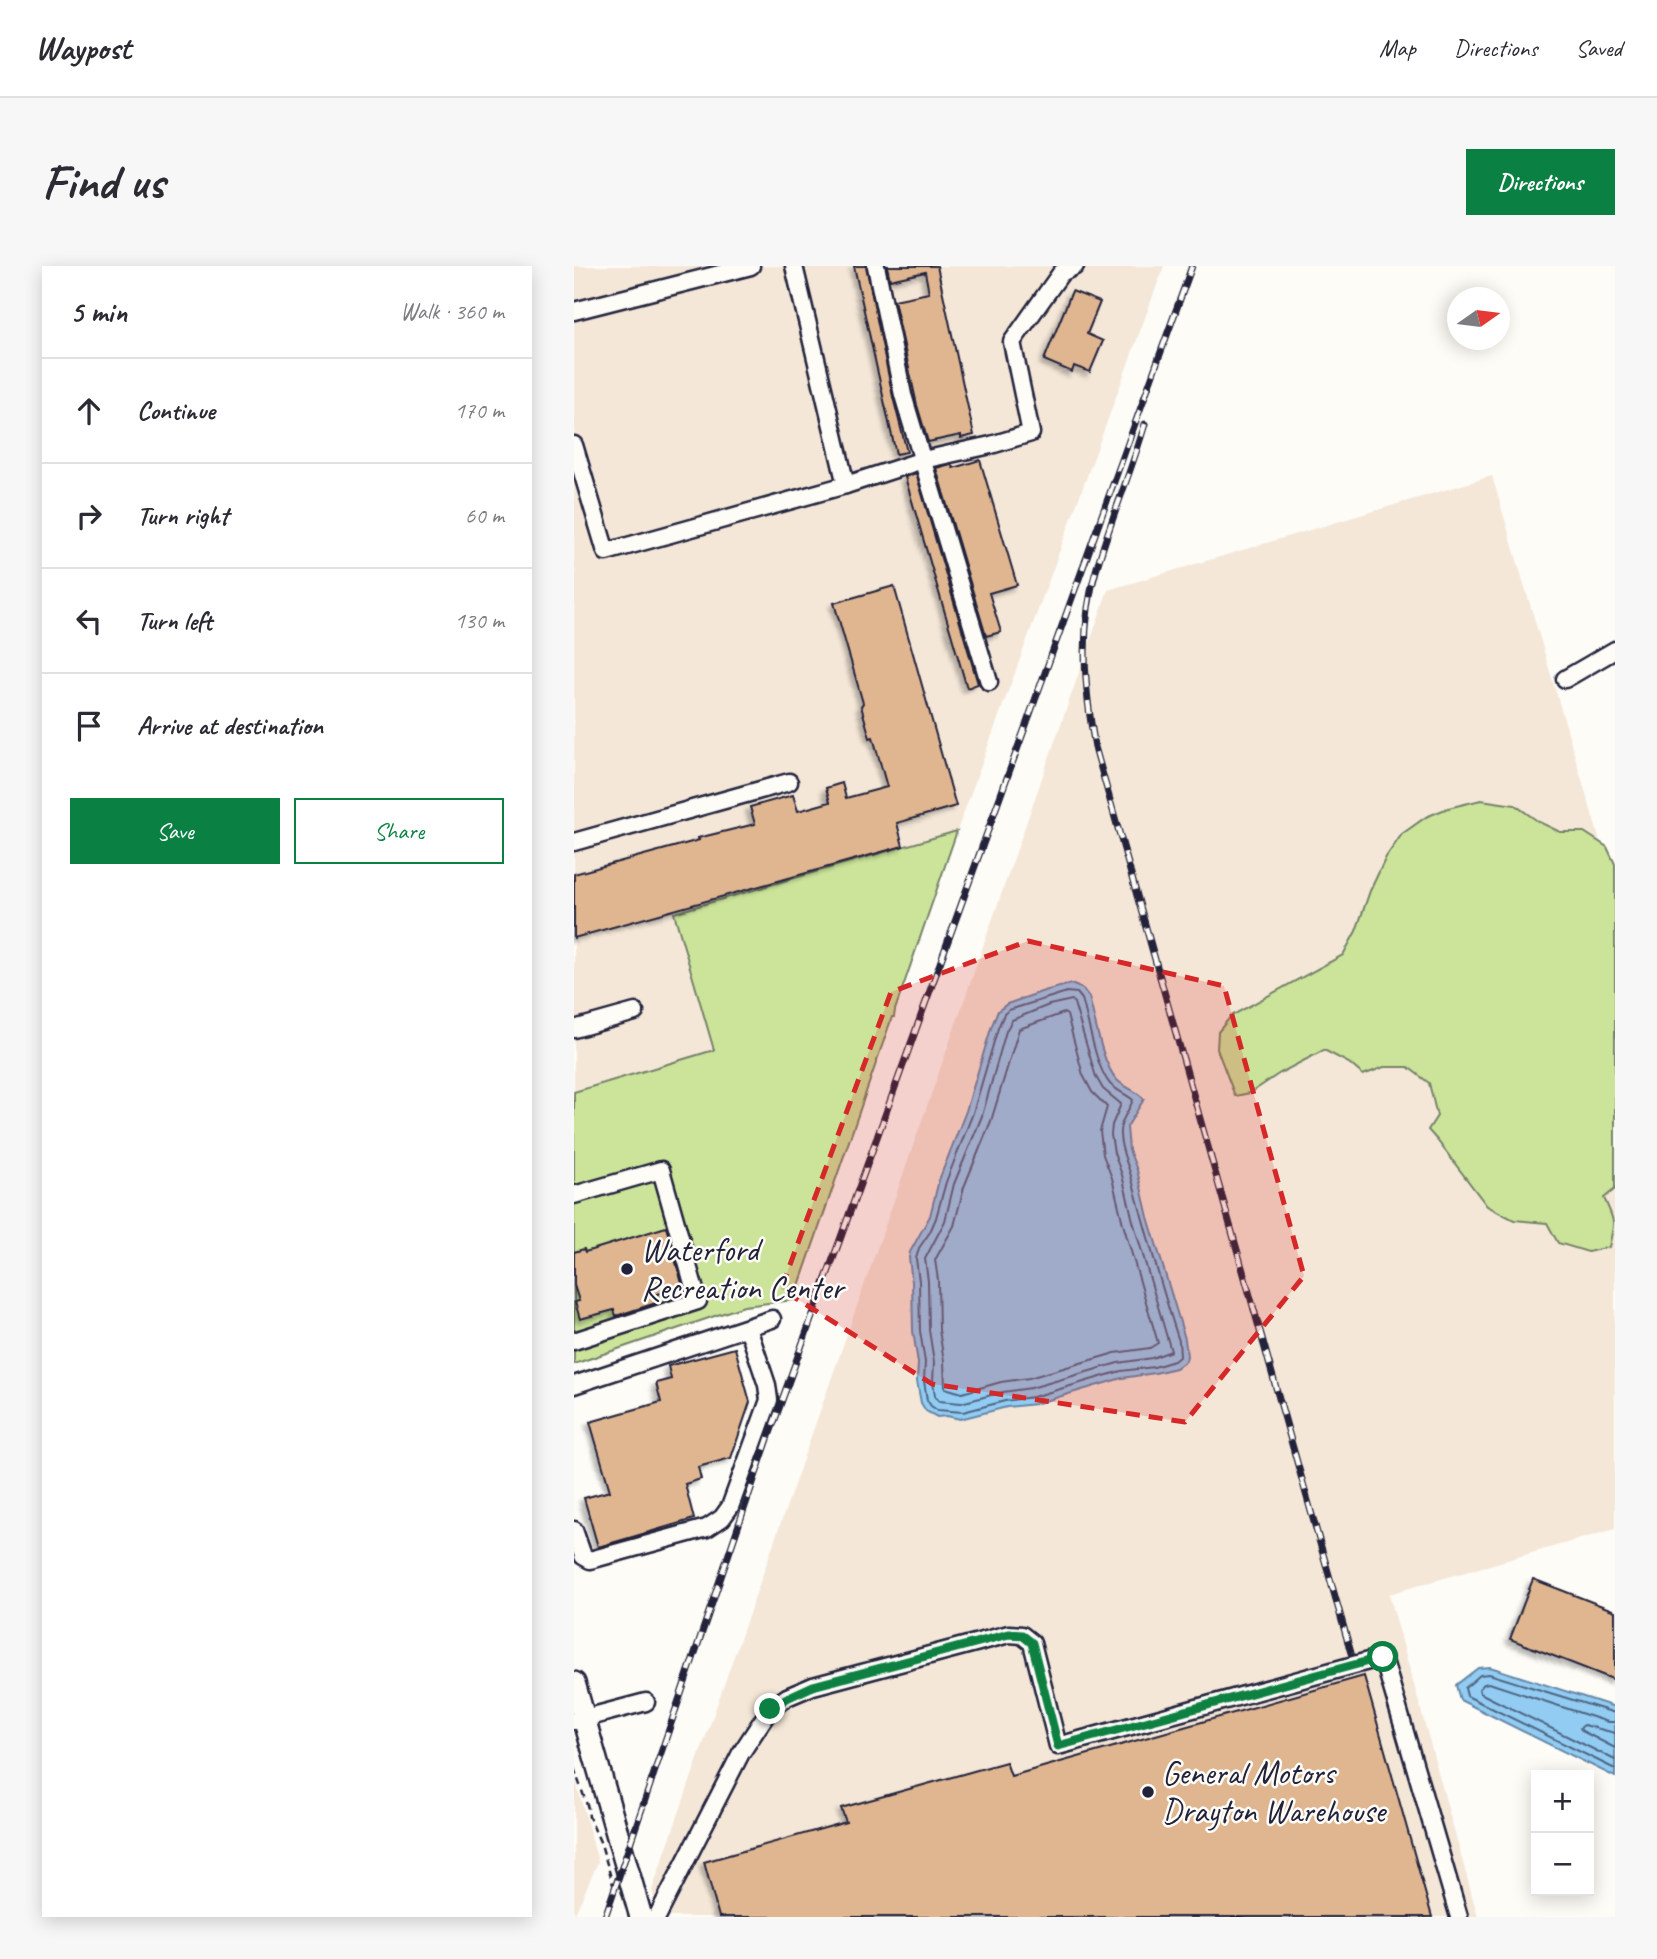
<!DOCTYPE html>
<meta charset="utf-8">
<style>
body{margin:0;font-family:Caveat,sans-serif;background:#f7f7f7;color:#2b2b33}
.controls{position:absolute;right:21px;bottom:21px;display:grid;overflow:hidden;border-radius:0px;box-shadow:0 4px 18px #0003}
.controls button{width:63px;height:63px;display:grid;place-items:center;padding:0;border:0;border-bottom:2px solid #e1e1e2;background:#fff;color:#2b2b33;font:35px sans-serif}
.compass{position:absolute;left:873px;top:21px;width:63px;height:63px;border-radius:50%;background:#fff;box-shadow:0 4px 18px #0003;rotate:76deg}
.stop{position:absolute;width:21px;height:21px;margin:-16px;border:5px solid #0b8043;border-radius:50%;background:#fff}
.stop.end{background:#0b8043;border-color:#fff;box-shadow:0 2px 7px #0008}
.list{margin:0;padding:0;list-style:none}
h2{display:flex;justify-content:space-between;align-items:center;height:91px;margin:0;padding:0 28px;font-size:30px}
h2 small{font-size:23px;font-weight:400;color:#7c7c81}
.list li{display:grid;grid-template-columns:46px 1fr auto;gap:21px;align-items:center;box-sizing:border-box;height:105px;padding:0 28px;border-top:2px solid #e1e1e2}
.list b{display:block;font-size:26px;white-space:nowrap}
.list em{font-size:23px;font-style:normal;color:#7c7c81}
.actions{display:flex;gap:14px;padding:21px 28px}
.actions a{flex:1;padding:16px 0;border:2px solid #0b8043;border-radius:0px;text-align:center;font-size:24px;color:#0b8043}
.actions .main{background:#0b8043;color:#fff}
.icon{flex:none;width:38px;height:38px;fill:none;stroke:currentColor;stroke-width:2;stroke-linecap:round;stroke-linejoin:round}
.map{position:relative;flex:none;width:1041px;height:1651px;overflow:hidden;border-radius:0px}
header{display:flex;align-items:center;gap:42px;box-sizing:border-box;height:98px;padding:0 35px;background:#fff;border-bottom:2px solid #e1e1e2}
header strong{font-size:33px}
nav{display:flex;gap:38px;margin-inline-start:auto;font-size:24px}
.intro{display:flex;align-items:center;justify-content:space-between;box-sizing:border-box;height:168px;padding:0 42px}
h1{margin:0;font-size:49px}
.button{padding:18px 32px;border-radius:0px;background:#0b8043;color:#fff;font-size:24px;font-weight:700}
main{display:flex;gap:42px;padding:0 42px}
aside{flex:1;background:#fff;border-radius:0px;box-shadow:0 4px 18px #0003}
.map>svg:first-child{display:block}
.built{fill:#f4e7d8}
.green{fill:#cbe49a;stroke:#76836a;stroke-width:2}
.water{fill:#92ccf2;stroke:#6588a9;stroke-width:2}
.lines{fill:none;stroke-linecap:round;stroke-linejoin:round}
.shore{stroke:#4f6684;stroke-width:2}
.building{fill:#e0b691;stroke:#22223b;stroke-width:2;filter:url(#shadow)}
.minor-casing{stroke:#22223b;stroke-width:21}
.major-casing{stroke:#22223b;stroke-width:26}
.path{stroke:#22223b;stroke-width:2.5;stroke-dasharray:7 5;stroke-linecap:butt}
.minor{stroke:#fdfcf7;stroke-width:16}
.major{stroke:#fdfcf7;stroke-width:21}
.rail-casing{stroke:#22223b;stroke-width:7}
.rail{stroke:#fdfcf7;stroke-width:4.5;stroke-dasharray:13;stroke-linecap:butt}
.route{stroke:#0b8043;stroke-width:9}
.marked{fill:#d62828;fill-opacity:0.2;stroke:#d62828;stroke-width:5;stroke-dasharray:14 9;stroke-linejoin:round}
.poi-dot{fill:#22223b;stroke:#fdfcf7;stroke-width:2.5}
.labels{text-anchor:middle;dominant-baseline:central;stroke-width:5;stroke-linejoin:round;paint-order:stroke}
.poi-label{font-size:33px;fill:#22223b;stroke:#fdfcf7;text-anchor:start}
</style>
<header>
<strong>Waypost</strong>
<nav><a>Map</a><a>Directions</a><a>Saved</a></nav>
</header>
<div class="intro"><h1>Find us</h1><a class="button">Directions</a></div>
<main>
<aside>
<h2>5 min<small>Walk · 360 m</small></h2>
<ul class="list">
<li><svg class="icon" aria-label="ahead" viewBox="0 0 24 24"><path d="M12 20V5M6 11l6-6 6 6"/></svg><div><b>Continue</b></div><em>170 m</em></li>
<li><svg class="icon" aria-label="right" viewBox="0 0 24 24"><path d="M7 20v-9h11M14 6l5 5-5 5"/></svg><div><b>Turn right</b></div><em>60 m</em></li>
<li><svg class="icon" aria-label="left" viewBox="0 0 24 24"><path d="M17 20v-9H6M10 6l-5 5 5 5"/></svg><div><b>Turn left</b></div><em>130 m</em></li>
<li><svg class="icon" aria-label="arrive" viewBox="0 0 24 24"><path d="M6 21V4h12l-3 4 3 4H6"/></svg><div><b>Arrive at destination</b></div></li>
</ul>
<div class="actions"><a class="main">Save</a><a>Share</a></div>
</aside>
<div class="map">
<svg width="1041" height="1651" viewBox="0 0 1041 1651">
<defs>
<filter id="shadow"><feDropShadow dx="-4" dy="4" stdDeviation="2" flood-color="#0004"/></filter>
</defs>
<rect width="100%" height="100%" fill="#fdfcf7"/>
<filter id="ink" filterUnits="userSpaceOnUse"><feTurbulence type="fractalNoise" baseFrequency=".0143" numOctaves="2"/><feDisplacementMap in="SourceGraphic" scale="14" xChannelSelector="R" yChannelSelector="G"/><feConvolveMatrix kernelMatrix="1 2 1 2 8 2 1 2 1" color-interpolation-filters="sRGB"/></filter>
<g filter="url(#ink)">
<!-- built -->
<g class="built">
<polygon points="0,0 590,0 383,565 100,647 140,784 0,826 0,308 2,307 0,301"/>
<polygon points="918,210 1024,568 1041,631 1041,1263 815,1328 904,1651 85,1651 78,1624 534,324"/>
<polygon points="0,1508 24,1596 0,1650"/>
</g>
<!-- green -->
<g class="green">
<path d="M907 534 941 539 965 556 986 566H1010L1033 581 1041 598V923L1030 932C1041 956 1041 954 1035 981L1014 986 984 977 973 957 940 954 913 940 863 874 854 864 863 850 855 817 834 801H810L789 809 775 797 750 784 706 807 676 827 661 830 643 783 644 766 657 750 769 689 782 665 796 625 812 591 828 568 852 551 874 542Z"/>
<polygon points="383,565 321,744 320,751 318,751 220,1034 170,1040 0,1098 0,826 140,784 100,647"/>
</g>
<!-- water -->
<g class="water">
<path d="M497 718 509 723 515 731C521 753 528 798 543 814 551 822 562 824 570 833L553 861 555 884 563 904 574 951 611 1073 613 1090 612 1095 602 1102 581 1107 548 1112 461 1138 433 1141 386 1153 373 1150 363 1151 352 1145 347 1137 343 1115 344 1097 339 1065 338 1016 335 992 336 986 356 950 365 914 392 845 418 759 424 745 433 738 470 725Z"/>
<polygon points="916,1401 1041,1441 1041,1511 886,1434 882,1419 904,1402"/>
</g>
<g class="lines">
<!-- shore -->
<g class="shore">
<path d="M493 726 503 727 508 733C515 756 521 800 536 818 543 825 552 828 559 834 555 845 545 856 546 868 546 883 553 896 557 910 572 965 587 1021 605 1075L606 1090 600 1095 580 1101 547 1105 459 1131 431 1135 389 1146 363 1144 357 1140 353 1134 350 1115 351 1096 346 1065 345 1015 342 993 345 982 356 966 362 952 372 916 399 847 424 762 430 748 435 744Z"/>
<polygon points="498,734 500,737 522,811 529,823 547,838 538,859 537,869 540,887 548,909 559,955 597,1085 578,1092 544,1097 457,1122 429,1126 387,1137 365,1135 361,1130 359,1115 360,1096 355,1064 354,1015 351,993 371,955 380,918 408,850 432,765 438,754 475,739"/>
<polygon points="490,747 493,749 509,809 518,826 533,841 526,865 529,889 538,912 549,958 584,1077 576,1082 541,1087 455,1112 427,1116 388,1127 371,1122 370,1095 365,1064 364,1014 361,994 380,960 390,921 417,855 445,763"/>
<polyline points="1041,1447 915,1408 906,1409 891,1422 893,1430 1041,1503"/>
<polyline points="1041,1456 1034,1456 915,1417 910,1418 905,1423 906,1427 1041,1494"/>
<polyline points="1041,1467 1010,1459 1006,1462 1008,1465 1041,1482"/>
</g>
</g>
<!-- building -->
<g class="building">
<polygon points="280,0 292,0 319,131 333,186 322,188"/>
<polygon points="313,0 363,0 400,169 387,172 387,169 354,176 343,139 320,34 355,27 351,6 316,14"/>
<polygon points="498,25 526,36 513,68 529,75 516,106 500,100 498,106 470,94"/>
<polygon points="406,194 443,319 415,327 427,366 412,370 362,202 377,198 379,202"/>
<polygon points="342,207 404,418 393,422 331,211"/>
<polygon points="320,320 382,540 323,557 329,580 0,672 0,608 125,574 124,572 181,558 176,541 219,529 224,545 256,536 252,522 268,517 272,532 313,521 299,471 296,472 287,440 289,437 260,337"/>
<polygon points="92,961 109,1021 80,1029 82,1037 42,1050 40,1044 6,1053 1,1036 5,1035 0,1019 0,986 10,983 11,986"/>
<polygon points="161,1082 176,1136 157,1192 124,1201 127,1213 111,1218 120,1253 24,1281 10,1232 36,1225 16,1156 87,1136 82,1117 97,1113 94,1100"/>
<polygon points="959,1313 1041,1345 1041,1414 936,1373"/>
<polygon points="790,1410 858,1651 145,1651 130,1596 272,1556 267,1542 432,1496 437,1510"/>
</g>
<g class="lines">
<!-- minor casing -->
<g class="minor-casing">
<g id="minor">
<polyline points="302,0 329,129 415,416"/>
<polyline points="0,45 177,0"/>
<polyline points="0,179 32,286 272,219 220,0"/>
<polyline points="272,219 349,194 417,179 457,167 438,76 487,7 501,0"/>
<polyline points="991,413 1041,384"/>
<polyline points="0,576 215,516"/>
<polyline points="0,763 61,746"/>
<polyline points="0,929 87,904 124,1035 0,1075"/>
<polyline points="0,1119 198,1053"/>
<polyline points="0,1264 9,1290 16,1294 133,1262 148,1252 156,1241 195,1134 193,1119 174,1062"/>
<polyline points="0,1455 72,1436"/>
<polyline points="83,1651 167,1487 196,1443 213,1431 239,1420 435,1368 448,1369 458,1377 484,1480 809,1391 885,1651"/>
</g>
</g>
<!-- major casing -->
<g class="major-casing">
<polyline id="major" points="0,1417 67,1651"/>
</g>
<!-- path -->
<polyline class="path" points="0,1502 14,1542 15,1551 27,1578 41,1625"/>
<!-- minor -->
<use href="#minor" class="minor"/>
<!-- major -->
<use href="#major" class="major"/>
<!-- rail casing -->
<g class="rail-casing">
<g id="rail">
<path d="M571 158C557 206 537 253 523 301 505 360 510 421 521 481L777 1387"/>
<polyline points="31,1651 195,1170 618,0"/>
</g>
</g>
<!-- rail -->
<use href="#rail" class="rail"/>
</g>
</g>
<g class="lines" filter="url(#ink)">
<!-- route -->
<polyline class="route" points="196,1443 213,1432 239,1420 435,1368 448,1369 458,1377 484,1480 809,1391"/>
</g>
<!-- marked area -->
<path class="marked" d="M454 675 650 720 730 1010 611 1156 358 1118 207 1023 317 726Z"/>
<!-- markers -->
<g class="poi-dot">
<circle cx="53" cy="1003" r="7"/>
<circle cx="574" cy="1526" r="7"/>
</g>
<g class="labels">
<!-- poi labels -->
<g class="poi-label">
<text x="67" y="984">Waterford<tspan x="67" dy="38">Recreation Center</tspan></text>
<text x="588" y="1507">General Motors<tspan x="588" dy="38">Drayton Warehouse</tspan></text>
</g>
</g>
</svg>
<div class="controls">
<button>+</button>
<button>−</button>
</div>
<svg class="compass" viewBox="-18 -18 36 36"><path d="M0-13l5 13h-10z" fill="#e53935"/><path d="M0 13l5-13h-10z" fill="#7c7c81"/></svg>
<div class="stop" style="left:809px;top:1391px"></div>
<div class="stop end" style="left:196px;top:1443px"></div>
</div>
</main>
